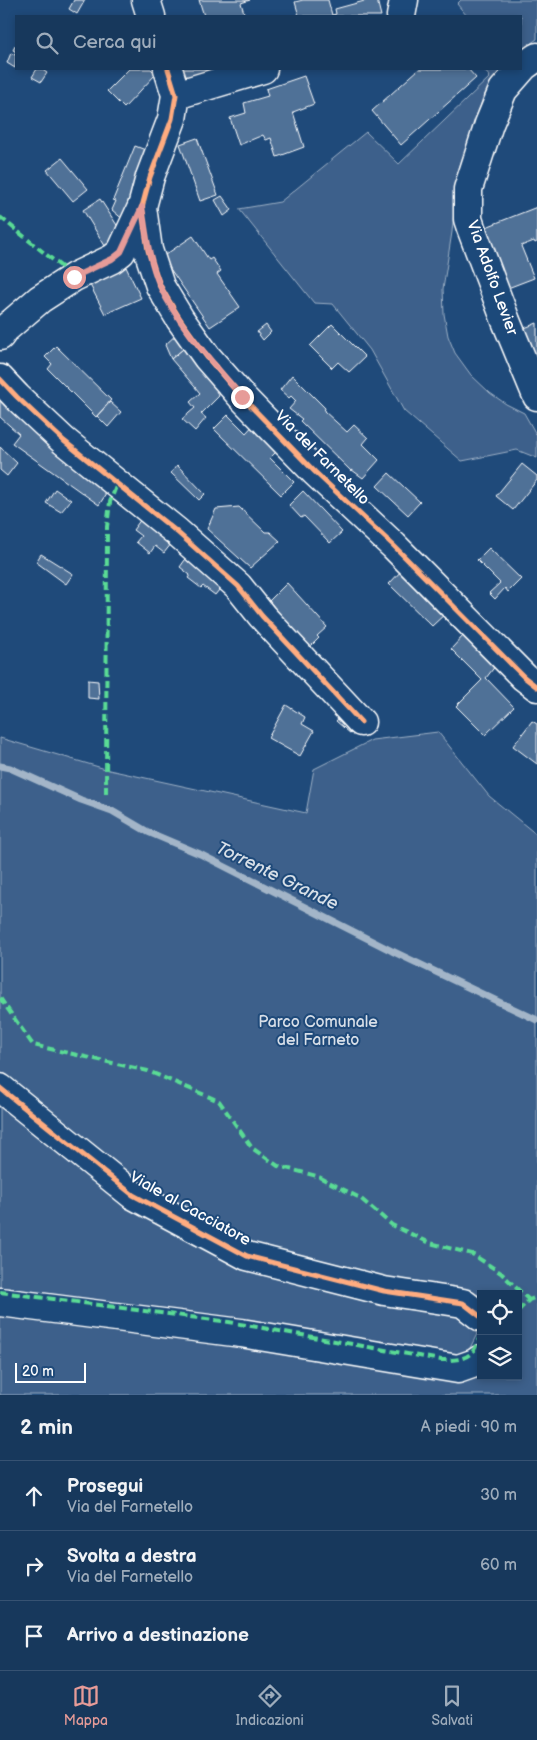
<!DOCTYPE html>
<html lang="it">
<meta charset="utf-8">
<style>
body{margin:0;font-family:"Balsamiq Sans",sans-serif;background:#203f62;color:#f1f3f6}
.controls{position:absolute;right:15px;bottom:15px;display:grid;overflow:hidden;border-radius:0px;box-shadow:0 2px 8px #0003}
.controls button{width:45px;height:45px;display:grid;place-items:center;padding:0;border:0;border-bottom:1px solid #365272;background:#17385c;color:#f1f3f6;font:25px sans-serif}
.scale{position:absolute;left:15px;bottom:12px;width:71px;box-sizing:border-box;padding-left:5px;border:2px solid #fff;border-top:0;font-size:14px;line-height:18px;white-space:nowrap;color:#fff;-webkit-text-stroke:4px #1f4a7a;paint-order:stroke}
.stop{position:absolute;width:15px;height:15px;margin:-11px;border:4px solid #e69b98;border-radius:50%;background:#fff}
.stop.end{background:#e69b98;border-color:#fff;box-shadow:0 1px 5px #0008}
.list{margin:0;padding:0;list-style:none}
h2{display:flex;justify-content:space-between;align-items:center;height:65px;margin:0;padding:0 20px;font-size:21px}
h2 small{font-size:16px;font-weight:400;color:#9eacbb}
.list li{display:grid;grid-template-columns:32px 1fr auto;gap:15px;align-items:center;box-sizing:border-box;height:70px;padding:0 20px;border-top:1px solid #365272}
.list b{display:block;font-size:19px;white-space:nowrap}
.list p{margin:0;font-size:16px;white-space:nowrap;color:#9eacbb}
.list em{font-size:16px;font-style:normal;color:#9eacbb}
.icon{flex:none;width:28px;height:28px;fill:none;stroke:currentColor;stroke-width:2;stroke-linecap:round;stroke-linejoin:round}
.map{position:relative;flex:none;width:537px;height:1395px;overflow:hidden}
.search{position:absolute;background:#17385c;box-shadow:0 2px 8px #0003;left:15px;right:15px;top:15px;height:55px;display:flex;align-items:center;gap:12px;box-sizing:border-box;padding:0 18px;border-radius:0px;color:#9eacbb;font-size:19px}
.sheet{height:275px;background:#17385c}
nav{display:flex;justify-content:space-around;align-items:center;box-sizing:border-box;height:70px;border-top:1px solid #365272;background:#17385c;font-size:14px;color:#9eacbb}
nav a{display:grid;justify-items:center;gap:2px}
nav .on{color:#e69b98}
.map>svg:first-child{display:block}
.green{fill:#3c618b;stroke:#9eb0c5}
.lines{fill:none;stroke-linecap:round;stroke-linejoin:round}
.stream{stroke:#a3b5c8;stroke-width:7}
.building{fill:#507197;stroke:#fff}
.minor-casing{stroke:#fff;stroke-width:31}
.minor{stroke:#1f4a7a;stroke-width:28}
.quiet{stroke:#5adb95;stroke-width:4;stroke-dasharray:8 4;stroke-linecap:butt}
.cycleway-casing{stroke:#1f4a7a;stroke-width:8}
.cycleway{stroke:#ffac80;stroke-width:5}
.route{stroke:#e69b98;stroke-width:6}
.labels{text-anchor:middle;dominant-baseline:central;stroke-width:4;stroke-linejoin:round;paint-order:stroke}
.street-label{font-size:16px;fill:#fff;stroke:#1f4a7a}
.park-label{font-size:16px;fill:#d8dfe8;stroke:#1f4a7a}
.water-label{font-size:18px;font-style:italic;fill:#d8e0e8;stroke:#1f4a7a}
</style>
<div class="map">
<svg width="537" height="1395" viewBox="0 0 537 1395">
<rect width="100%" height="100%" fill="#1f4a7a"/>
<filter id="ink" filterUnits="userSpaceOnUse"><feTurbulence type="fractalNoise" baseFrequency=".02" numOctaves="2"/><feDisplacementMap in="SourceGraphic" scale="10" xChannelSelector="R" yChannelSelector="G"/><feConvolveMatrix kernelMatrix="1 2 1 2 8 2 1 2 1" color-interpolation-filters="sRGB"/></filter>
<g filter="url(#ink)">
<!-- green -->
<g class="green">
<polygon points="461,0 537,0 537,39 521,50 521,16 467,16 457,4"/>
<polygon points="483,69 504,69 483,97 456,190 452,232 443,289 444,314 448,336 455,353 471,375 490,393 506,404 524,413 537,436 537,458 517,450 462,461 404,411 370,350 333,304 314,303 239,209 280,202 366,132 399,164 490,77"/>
<polygon points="438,732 489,796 537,835 537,1395 0,1395 0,1311 481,1375 481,1376 518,1376 518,1294 481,1294 481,1297 475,1293 381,1276 259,1247 148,1188 0,1071 0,738 109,770 306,813 314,769 372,740"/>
<polygon points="0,1106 123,1206 240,1263 452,1313 471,1322 477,1334 470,1348 460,1357 250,1321 0,1287"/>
</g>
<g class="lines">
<!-- stream -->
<polyline class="stream" points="0,766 10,768 81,800 112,811 148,832 200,854 392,951 537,1020"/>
</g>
<!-- building -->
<g class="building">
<polygon points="74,0 85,0 77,14 69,9"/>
<polygon points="199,0 250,0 241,3 245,16 204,16"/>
<polygon points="303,0 328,0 332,15 336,14 335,9 368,0 377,0 381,16 299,16 295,2"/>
<polygon points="15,46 16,47 15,68 7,63 11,53 15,55 16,52 13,50"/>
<polygon points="37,69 41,69 47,73 41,82 32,77"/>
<polygon points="129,69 151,69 156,74 124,108 107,91"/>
<polygon points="176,69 221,69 180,83"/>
<polygon points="419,69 468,69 476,78 401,145 372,111"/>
<polygon points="304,76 314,104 293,112 304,147 277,157 271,138 266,140 263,135 239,145 230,118 246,113 244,103 268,96 266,89"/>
<polygon points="197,138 218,195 200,201 180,144"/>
<polygon points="135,146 151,152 125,221 112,210 116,201 113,200"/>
<polygon points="62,158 88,189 73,201 47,170"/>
<polygon points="222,196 232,210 224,216 215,200"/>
<polygon points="100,199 124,236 110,254 83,210"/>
<polygon points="537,207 537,242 535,243 534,241 521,246 534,278 500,291 476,231"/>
<polygon points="193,236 209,260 212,258 221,271 217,274 240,307 210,327 162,257"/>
<polygon points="125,265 141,298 105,314 89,283"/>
<polygon points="537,323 537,358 530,361 517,331"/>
<polygon points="332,324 365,357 349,372 338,362 332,368 310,346"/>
<polygon points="266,325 271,332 263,340 257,332"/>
<polygon points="178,333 188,345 171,359 165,345"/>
<polygon points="188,345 221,386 216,391 219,396 201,414 206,418 195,431 182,419 195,408 190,402 200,393 171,359"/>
<polygon points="56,346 111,400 96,417 48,369 52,364 45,357"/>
<polygon points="292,375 325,408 324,411 347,432 354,425 368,438 363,444 379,460 363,478 352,470 351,471 300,421 302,419 289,409 296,401 291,396 289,398 280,390"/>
<polygon points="2,396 108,491 99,505 12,443 19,434 0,417 0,399"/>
<polygon points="110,402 121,412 108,427 97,416"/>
<polygon points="228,415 246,433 257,421 282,446 270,458 294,482 281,495 214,429"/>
<polygon points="0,447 17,463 7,476 0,470"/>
<polygon points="522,464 537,476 537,480 513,510 496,496"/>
<polygon points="177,465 205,494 199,500 171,473"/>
<polygon points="389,473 420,502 408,515 377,486"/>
<polygon points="55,489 71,500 61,512 46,503"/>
<polygon points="303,491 342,532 330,543 304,516 301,518 289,505"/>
<polygon points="239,507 265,532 270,532 280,541 250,568 207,529 216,509"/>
<polygon points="144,515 175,539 164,553 155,546 150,553 136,542 141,536 133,530"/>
<polygon points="489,548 521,579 508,592 505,588 495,599 489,593 500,583 477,560"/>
<polygon points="190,553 227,580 215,595 203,586 201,588 188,578 190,575 180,567"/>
<polygon points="41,554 73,574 66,584 36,562"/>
<polygon points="403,569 447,612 432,626 389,584"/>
<polygon points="287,583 327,627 317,636 319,638 309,648 269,601"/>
<polygon points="464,635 496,665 486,678 514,707 485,735 456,706 482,680 451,649"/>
<polygon points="88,680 98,681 99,699 88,698"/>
<polygon points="286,705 305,717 302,724 314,731 300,756 268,738"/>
<polygon points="343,713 358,726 351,734 336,721"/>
<polygon points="532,721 537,724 537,764 513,746"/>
</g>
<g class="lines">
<!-- minor casing -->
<g class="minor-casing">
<g id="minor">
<polyline points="146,0 151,16"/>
<polyline points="401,16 404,0"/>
<polyline points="537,57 524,66 503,90 489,124 468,189 468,219 471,228 506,321 537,396"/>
<polyline points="168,69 176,95 172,119 150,177 142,207 148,250 160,286 180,319 207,357 242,397 315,472 394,546 524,677 537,687"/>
<polyline points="176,95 263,69"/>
<polyline points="0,336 5,329 40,299 74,277 112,259 121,252 142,207"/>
<polyline points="0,379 17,397 64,441 177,532 238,586 262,616 361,722"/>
<polyline points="0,1088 133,1195 247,1256 384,1291 463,1303 481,1317"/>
<polyline points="0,1302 241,1333 458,1369 475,1363 481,1359"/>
</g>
</g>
<!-- minor -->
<use href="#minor" class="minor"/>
<!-- quiet -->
<g class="quiet">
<polyline points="0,217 74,277"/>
<polyline points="106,794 107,527 110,502 117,484"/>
<polyline points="0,998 33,1045 148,1071 219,1101 252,1148 278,1166 317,1176 360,1198 392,1225 430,1243 472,1254 501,1273 529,1300"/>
<path d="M0 1292 229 1322 441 1360C453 1360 468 1361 475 1348 477 1344 477 1341 481 1337"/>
<polyline points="518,1311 529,1300 537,1297"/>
</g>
<!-- cycleway casing -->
<g class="cycleway-casing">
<g id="cycleway">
<polyline points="168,69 176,95 172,119 150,177 142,207 148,250 160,286 180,319 207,357 242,397 315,472 394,546 524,677 537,687"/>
<polyline points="0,379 17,397 64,441 177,532 238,586 262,616 361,722"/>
<polyline points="0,1088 133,1195 247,1256 384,1291 463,1303 481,1317"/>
</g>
</g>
<!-- cycleway -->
<use href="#cycleway" class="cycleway"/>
</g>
</g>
<g class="lines" filter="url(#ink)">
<!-- route -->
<path class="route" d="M74 277 112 259 121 252 142 207C146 233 149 261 160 286 178 325 214 364 242 397"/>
</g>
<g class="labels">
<!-- street labels -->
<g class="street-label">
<text transform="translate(492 278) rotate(70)">Via Adolfo Levier</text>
<text transform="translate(322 458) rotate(45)">Via del Farnetello</text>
<text transform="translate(190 1209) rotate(29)">Viale al Cacciatore</text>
</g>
<!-- park labels -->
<g class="park-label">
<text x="318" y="1022">Parco Comunale<tspan x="318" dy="18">del Farneto</tspan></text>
</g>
<!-- water labels -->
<g class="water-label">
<text transform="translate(277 876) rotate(26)">Torrente Grande</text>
</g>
</g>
</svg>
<div class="controls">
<button><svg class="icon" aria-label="locate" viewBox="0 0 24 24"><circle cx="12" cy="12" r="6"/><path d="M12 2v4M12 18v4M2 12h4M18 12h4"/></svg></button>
<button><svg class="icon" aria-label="layers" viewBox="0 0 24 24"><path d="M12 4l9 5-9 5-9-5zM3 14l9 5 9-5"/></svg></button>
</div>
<div class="scale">20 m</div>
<div class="stop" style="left:74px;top:277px"></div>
<div class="stop end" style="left:242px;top:397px"></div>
<div class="search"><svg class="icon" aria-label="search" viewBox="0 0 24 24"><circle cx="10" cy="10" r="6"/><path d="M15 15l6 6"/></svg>Cerca qui</div>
</div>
<section class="sheet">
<h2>2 min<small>A piedi · 90 m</small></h2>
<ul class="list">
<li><svg class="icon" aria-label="ahead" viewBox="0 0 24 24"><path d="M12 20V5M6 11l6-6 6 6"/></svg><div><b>Prosegui</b><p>Via del Farnetello</p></div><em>30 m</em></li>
<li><svg class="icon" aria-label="right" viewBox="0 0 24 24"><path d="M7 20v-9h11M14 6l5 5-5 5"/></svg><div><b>Svolta a destra</b><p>Via del Farnetello</p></div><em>60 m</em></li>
<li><svg class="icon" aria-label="arrive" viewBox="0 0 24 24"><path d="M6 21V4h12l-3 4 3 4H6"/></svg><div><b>Arrivo a destinazione</b></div></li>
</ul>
</section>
<nav>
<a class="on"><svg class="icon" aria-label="map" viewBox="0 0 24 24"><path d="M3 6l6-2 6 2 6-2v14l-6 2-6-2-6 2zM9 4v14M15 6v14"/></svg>Mappa</a>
<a><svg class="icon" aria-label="directions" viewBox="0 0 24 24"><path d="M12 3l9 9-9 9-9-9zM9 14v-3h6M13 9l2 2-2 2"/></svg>Indicazioni</a>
<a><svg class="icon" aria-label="saved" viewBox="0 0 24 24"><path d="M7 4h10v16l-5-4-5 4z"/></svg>Salvati</a>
</nav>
